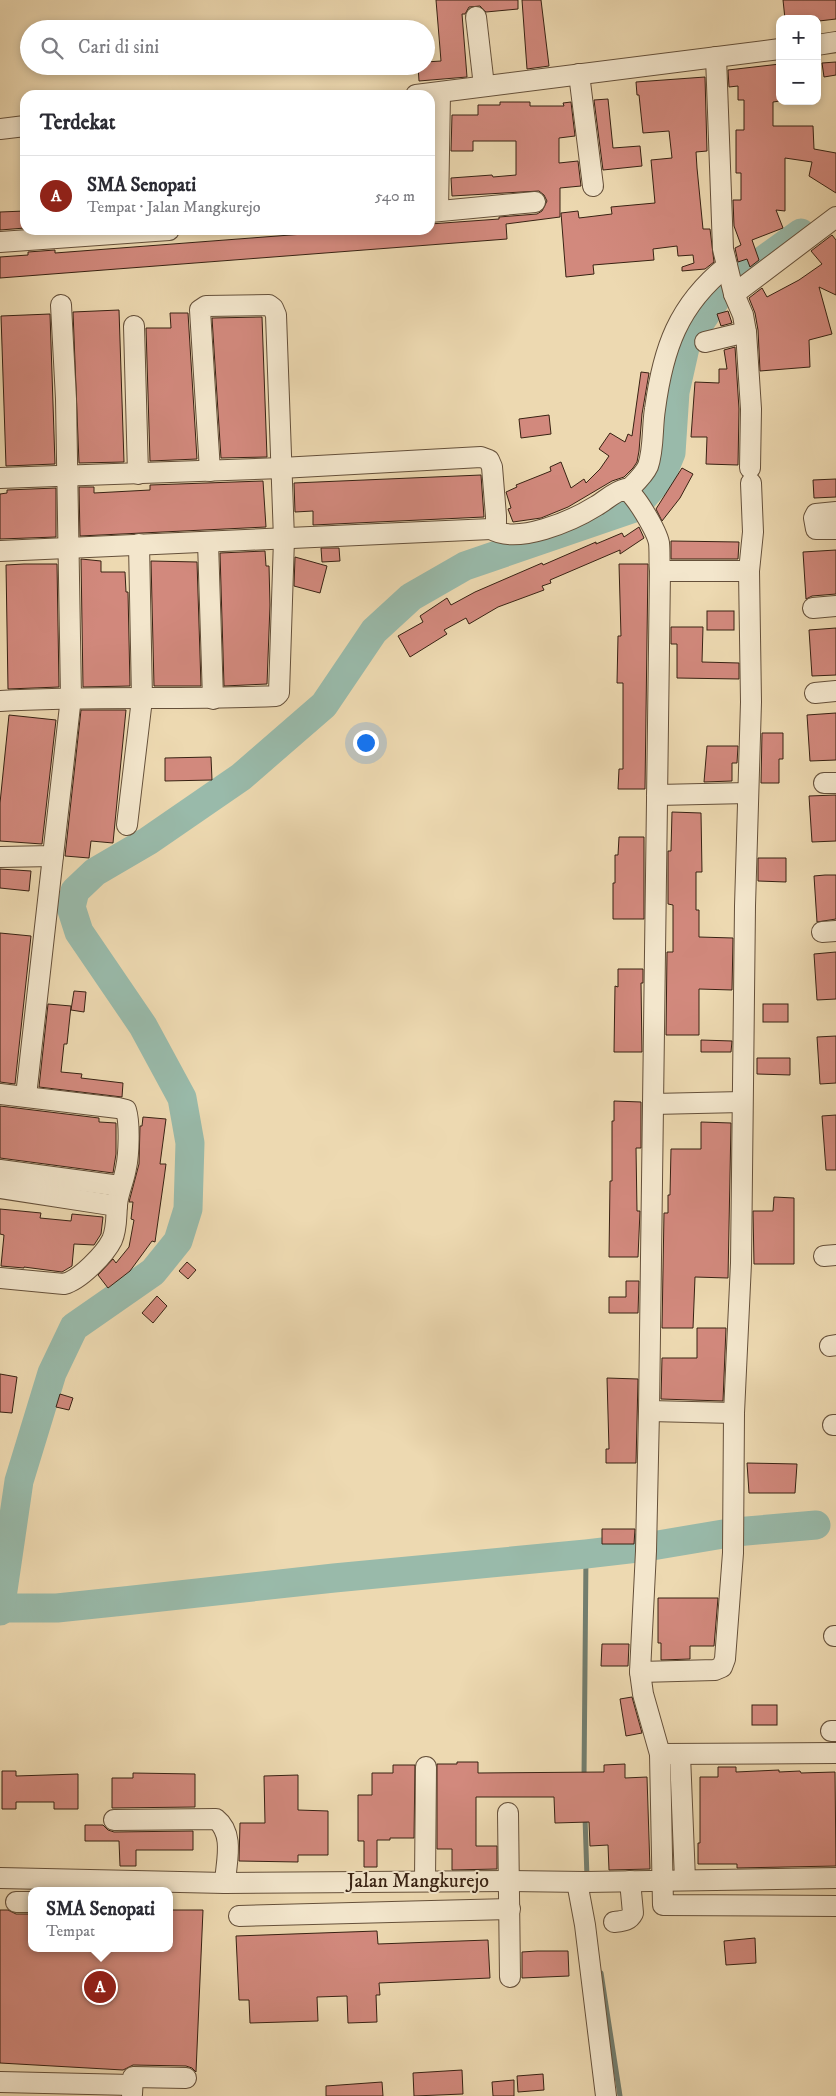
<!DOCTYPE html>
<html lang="id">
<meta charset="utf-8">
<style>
body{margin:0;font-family:"IM FELL DW Pica",serif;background:#f7f7f7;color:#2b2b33}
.controls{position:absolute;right:15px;top:15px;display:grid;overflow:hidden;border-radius:10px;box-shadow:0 2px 8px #0003}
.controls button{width:45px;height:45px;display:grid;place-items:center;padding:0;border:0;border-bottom:1px solid #e1e1e2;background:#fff;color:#2b2b33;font:25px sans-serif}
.you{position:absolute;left:365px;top:742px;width:18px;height:18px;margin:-12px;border:4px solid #fff;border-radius:50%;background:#1a73e8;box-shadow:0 0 0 8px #1a73e833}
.badge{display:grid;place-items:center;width:32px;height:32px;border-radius:50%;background:#8f2418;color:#fff;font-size:16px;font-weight:700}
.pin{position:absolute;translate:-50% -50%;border:2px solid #fff;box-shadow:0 1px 5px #0006}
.popup{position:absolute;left:28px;top:1887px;width:145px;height:65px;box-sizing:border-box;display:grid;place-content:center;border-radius:10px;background:#fff;filter:drop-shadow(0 1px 4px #0005);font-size:16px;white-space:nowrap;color:#7c7c81}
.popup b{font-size:19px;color:#2b2b33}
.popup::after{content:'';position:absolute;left:50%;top:100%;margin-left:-10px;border:10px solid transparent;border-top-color:#fff}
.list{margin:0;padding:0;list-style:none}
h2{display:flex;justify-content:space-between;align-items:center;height:65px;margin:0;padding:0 20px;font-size:21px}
h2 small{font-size:16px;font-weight:400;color:#7c7c81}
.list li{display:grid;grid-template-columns:32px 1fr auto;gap:15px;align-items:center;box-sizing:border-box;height:80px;padding:0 20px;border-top:1px solid #e1e1e2}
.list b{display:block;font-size:19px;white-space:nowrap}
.list p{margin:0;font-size:16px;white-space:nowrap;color:#7c7c81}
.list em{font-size:16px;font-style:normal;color:#7c7c81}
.icon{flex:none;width:28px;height:28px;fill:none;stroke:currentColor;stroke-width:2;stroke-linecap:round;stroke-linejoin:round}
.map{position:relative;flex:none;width:836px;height:2096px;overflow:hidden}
.search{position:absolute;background:#fff;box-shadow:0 2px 8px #0003;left:20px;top:20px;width:415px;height:55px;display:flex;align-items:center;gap:12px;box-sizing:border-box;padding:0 18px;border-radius:28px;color:#7c7c81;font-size:19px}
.panel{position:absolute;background:#fff;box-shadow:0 2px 8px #0003;left:20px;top:90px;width:415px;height:145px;border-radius:15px}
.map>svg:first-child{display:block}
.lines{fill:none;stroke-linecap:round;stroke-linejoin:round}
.stream{stroke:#727d6e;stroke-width:5}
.river{stroke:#99baaa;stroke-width:29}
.building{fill:#d2897d;stroke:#382213}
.minor-casing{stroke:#65503a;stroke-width:22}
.minor{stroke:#f3e6cc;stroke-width:20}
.labels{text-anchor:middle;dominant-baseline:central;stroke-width:4;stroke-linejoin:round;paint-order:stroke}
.street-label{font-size:20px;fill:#382213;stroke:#f3e6cc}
</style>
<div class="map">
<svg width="836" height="2096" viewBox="0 0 836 2096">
<rect width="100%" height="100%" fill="#edd9b1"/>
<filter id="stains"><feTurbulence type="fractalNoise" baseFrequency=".004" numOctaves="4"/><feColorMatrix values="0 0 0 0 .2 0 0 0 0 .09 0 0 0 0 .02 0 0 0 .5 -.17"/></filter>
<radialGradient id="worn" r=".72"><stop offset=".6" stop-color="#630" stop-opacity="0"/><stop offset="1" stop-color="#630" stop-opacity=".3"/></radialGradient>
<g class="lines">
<!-- stream -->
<g class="stream">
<polyline points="584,1778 586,1554"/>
<polyline points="585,1817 587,1878"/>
<polyline points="601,1973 620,2096"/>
</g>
<!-- river -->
<g class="river">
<polyline points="2,1608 57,1608 124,1601 334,1578 586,1554 646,1547 735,1532 816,1525"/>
<polyline points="0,1611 19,1481 52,1373 74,1327 153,1272 178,1241 188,1209 190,1143 182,1098 143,1026 79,932 71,907 75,891 95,872 148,841 241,777 324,705 374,631 411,597 465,566 634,508 661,477 671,453 675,392 686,343 722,290 801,233"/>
</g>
</g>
<!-- building -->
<g class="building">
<polygon points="436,0 518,0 518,9 486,12 480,6 469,7 465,14 462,14 467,77 419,81 418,66 426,66 426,62 441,61"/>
<polygon points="522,0 541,0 549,66 527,69"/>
<polygon points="783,0 836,0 836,19 819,21 819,19 785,19"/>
<polygon points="836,62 836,75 824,77 822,63"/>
<polygon points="780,64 780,101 773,102 773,126 813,126 814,149 836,153 836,193 809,176 812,162 785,158 785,211 776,210 783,228 752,240 759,260 750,267 747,259 738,262 735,248 741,245 734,226 733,200 741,200 741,173 736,173 736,130 744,130 744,100 738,100 738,86 729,87 728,70"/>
<polygon points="705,77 707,151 696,152 697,168 703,229 710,229 714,262 705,269 682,271 682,267 694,263 693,255 678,256 677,246 653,249 654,260 593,265 594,274 566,277 561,213 578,211 579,218 612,214 611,207 655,203 651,160 672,158 669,131 643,133 639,95 637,95 636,82"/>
<polygon points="608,99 613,148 640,146 642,166 603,170 594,100"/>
<polygon points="500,102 530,102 530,106 564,106 563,103 571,102 575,136 559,138 559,163 578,161 581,186 560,188 560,217 506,224 507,239 0,278 0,257 28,255 28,252 55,250 55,253 356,230 430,230 430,224 499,219 499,217 537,214 542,211 547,201 544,195 539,191 452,196 451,178 492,175 493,177 516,175 516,141 473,141 473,151 451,151 452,115 478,115 478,105 500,105"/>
<polygon points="25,211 25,228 0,230 0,212"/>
<polygon points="832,235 836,240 836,295 819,287 832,334 809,340 810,367 760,371 758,330 755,313 749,298 762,288 767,297 799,280 822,264 811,251"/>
<polygon points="119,310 124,462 79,463 73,312"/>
<polygon points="728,311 732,323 721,326 717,314"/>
<polygon points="170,313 188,313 197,459 150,461 146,328 171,328"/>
<polygon points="50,314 55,464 6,466 1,316"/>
<polygon points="262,317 267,457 221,458 212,318"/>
<polygon points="735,347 739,409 738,465 706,464 707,437 691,437 695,382 719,383 719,369 727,369 724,350"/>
<polygon points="641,372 649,373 642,414 639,451 637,462 633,468 624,477 612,481 568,507 541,518 513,522 508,509 511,508 506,492 517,487 516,485 551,471 550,467 561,462 571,488 584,479 586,483 600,469 609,456 599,449 610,433 625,442 628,434 632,436"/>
<polygon points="549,415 551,434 521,438 519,419"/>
<polygon points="682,468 693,474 680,498 662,521 656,509"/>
<polygon points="481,475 484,517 313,525 313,511 295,512 294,483"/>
<polygon points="836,479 836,497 814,498 813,480"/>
<polygon points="263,481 266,527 80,536 79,487 94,487 94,493 150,490 150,485"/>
<polygon points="56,488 56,537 0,539 0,494 7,493 7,490"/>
<polygon points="639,527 644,538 620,554 620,550 550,580 551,583 542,586 544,590 498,607 469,624 466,618 444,630 447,634 410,657 398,636 423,622 420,616 447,598 451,605 475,592 542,563 543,565 596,542 596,544 622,533 624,537"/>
<polygon points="671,541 739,542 738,559 671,559"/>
<polygon points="321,548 339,548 340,561 322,562"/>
<polygon points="836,550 836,594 812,596 806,599 803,552"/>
<polygon points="265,551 266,566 269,566 270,605 267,684 224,686 220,553"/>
<polygon points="295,557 327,566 320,593 294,586"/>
<polygon points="81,559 101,561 101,572 125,572 126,592 128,592 130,686 83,687"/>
<polygon points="151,561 197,562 201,686 154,686"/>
<polygon points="24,564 57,564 59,687 8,689 6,565"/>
<polygon points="619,564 648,564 645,789 618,789 619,769 623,769 623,683 617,683 618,636 621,636"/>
<rect x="707" y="611" width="27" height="19"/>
<polygon points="671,627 703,627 702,662 739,663 739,679 677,678 677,644 671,644"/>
<polygon points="836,628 836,675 812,676 809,630"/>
<polygon points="81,710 126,710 113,843 91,841 89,858 65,856"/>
<polygon points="836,713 836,760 810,761 807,715"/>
<polygon points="9,715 56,720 42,844 0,841 0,803"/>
<polygon points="762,733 783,733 783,759 779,759 779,783 761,783"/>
<polygon points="707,746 738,746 737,763 732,763 732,781 704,782"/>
<polygon points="211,757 212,780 165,781 165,758"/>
<polygon points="836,795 836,841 812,842 809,796"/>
<polygon points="672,812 701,813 702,872 696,872 696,910 699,910 699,937 733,938 732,990 699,989 699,1035 666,1035 667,952 673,952 673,905 668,904 668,851 671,851"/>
<polygon points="619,837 644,837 644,919 613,919 613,883 615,883 615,855 618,855"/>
<polygon points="758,858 786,858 786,882 758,881"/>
<polygon points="0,869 31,871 29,891 0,888"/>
<polygon points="825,875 836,875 836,919 817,922 814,876"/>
<polygon points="0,933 31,936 15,1084 0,1082"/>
<polygon points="836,952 836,999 817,1000 814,954"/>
<polygon points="618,969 643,969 643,983 641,983 642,1052 614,1052 615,986 618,987"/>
<polygon points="74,991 86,992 84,1012 71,1010"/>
<polygon points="48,1004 71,1006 67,1044 64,1044 61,1072 82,1074 81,1078 123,1083 122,1097 39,1087"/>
<rect x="763" y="1004" width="25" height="18"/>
<polygon points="836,1036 836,1083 820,1084 817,1037"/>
<polygon points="701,1040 732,1041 731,1052 701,1052"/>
<polygon points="757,1058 790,1058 790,1075 757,1074"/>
<polygon points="614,1101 641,1102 641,1148 636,1148 637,1211 640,1211 638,1257 609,1257 610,1181 612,1181 612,1121 614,1121"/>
<polygon points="0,1106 99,1118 99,1122 116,1123 116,1154 113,1173 0,1158"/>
<polygon points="836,1115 836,1170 826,1170 822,1116"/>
<polygon points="143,1117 166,1119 160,1164 166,1164 164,1179 155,1242 152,1241 130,1271 108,1288 98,1275 113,1259 116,1263 129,1247 134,1220 131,1219 133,1202 129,1202 139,1164 140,1126 142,1126"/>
<polygon points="701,1122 731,1123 728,1278 695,1277 693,1328 662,1328 664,1213 668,1213 668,1195 670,1195 671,1149 701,1149"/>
<polygon points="774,1197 794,1198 794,1264 754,1264 753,1211 773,1211"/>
<polygon points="0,1209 41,1213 40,1218 71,1221 72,1214 103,1217 101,1234 94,1245 74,1244 72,1266 62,1272 24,1267 24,1268 1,1266 4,1235 0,1234"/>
<polygon points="187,1262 196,1270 188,1279 179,1271"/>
<polygon points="626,1281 639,1281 638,1313 609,1313 609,1297 626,1297"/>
<polygon points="157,1296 167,1306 153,1323 142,1313"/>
<polygon points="697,1328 726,1328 723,1401 661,1399 662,1358 697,1358"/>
<polygon points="0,1374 17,1377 12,1413 0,1412"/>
<polygon points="607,1378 638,1379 636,1463 606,1463 606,1449 609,1449"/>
<polygon points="60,1394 73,1398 69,1410 56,1407"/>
<polygon points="747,1463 797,1464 795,1493 749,1493"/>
<polygon points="602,1529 635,1529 634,1544 602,1544"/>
<polygon points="658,1598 718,1598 714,1646 690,1646 690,1659 661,1660 661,1643 658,1643"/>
<polygon points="602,1644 629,1644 628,1666 601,1666"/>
<polygon points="632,1697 642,1733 626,1736 620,1699"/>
<rect x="752" y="1705" width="25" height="20"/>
<polygon points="457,1762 478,1762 478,1773 604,1772 604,1765 625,1764 625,1778 647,1777 650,1869 609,1870 608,1845 590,1846 589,1822 555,1823 554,1797 476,1797 476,1846 497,1846 497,1869 452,1870 452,1849 437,1849 437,1764 457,1764"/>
<polygon points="393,1765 415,1765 414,1838 390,1838 390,1840 377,1840 377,1867 364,1867 364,1841 358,1841 358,1795 372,1795 372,1773 393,1773"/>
<polygon points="718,1767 736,1767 736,1772 779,1770 779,1772 800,1771 801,1773 835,1772 836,1866 737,1868 737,1864 698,1864 698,1843 700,1843 700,1777 718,1777"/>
<polygon points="2,1771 16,1771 16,1776 78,1774 78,1809 54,1809 54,1802 16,1802 16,1809 2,1809"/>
<polygon points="133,1773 195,1774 195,1807 112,1808 112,1778 133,1778"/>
<polygon points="298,1775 298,1810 328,1811 328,1855 298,1855 298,1862 239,1861 240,1823 265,1823 264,1776"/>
<polygon points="85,1825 103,1825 108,1830 114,1832 193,1831 193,1850 136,1850 136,1866 120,1866 119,1841 85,1841"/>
<polygon points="0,1910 8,1910 16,1914 31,1914 31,1948 169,1948 169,1910 203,1910 196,2072 192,2068 186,2066 133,2065 123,2070 0,2063"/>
<polygon points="377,1931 378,1944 488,1940 490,1978 379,1983 380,1995 376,1995 377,2022 348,2023 347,1996 317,1997 318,2021 250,2023 249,2000 239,2000 236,1936"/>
<polygon points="755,1938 756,1963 726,1965 724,1941"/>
<polygon points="537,1951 568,1951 569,1976 522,1978 522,1952"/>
<polygon points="462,2070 463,2094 414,2096 413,2073"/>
<polygon points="543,2074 544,2090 518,2092 517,2076"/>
<polygon points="514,2080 514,2096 493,2096 492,2082"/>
<polygon points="382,2082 383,2096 326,2096 326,2086"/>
</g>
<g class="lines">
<!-- minor casing -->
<g class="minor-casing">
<g id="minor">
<polyline points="476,17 484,86"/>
<polyline points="817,45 836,42"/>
<polyline points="716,57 723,249 734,294 743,315 746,332 751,409 750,468"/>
<polyline points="579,74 593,186"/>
<polyline points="416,95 780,49"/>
<polyline points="0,129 25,126"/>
<polyline points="438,211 440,93"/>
<polyline points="430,212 535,202"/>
<polyline points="0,242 169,230"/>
<polyline points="734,294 836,217"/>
<polyline points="134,326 138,474"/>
<polyline points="705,342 746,332"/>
<polyline points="0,478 281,468 481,457 489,460 492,467 496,516 496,523 491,529 0,551"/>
<path d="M628 490C635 483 644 475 648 466 654 449 652 427 655 409 663 349 678 305 727 266"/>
<polyline points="836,512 816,514 814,518 816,529 836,529"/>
<path d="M491 529C517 545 572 521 596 506 605 501 615 491 625 489 635 493 657 532 659 543 660 552 659 562 660 571L649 1411 646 1551 640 1672 643 1694 660 1754 663 1905 836 1906"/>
<polyline points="208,542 213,699"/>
<polyline points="660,571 749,571"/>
<polyline points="813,608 836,606"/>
<polyline points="815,693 836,691"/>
<path d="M0 701C92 696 184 700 276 696L279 693 284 539 276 315 273 308 269 305 206 306 200 310 210 471"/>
<polyline points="824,783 836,783"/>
<polyline points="657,795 748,793"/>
<polyline points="127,825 142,699 139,544"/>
<polyline points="0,857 53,856 71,697 66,399 61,305"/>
<polyline points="822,932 836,931"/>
<path d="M0 1094 118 1108 126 1110C130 1123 129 1154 126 1168 124 1181 118 1192 117 1205 116 1217 117 1229 112 1240 105 1254 80 1280 64 1284L0 1278"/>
<polyline points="26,1096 53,856"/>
<polyline points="653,1104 742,1102"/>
<polyline points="0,1170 120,1186"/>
<polyline points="0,1188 117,1206"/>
<polyline points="824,1256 836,1255"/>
<polyline points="830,1346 836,1345"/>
<polyline points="649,1411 734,1413"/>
<polyline points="833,1425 836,1425"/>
<polyline points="834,1636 836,1636"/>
<polyline points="640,1672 715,1670 722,1667 725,1659 733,1553 734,1413 741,1263 745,906 751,702 749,571 753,532 751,483"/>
<polyline points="831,1731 836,1731"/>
<polyline points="660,1754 836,1753"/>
<polyline points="680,1755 685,1880"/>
<polyline points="508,1813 510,1977"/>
<path d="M114 1820 216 1819C235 1834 226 1862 225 1883"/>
<polyline points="0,1878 225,1883 510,1881 585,1882 836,1878"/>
<polyline points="425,1881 426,1767"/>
<polyline points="577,1882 585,1925 606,2096"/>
<polyline points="16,1902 31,1902"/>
<polyline points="239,1916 510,1909"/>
<path d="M614 1922C623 1921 629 1921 633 1913L630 1881"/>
<polyline points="0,2082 132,2085"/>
<polyline points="132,2094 133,2077 186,2078"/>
</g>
</g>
<!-- minor -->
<use href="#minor" class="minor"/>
</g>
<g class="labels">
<!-- street labels -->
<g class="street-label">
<text x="418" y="1881">Jalan Mangkurejo</text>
</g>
</g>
<rect width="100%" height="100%" filter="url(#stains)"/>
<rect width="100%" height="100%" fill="url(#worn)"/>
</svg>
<div class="controls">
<button>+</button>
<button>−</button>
</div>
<div class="you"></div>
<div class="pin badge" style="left:100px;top:1987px">A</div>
<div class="popup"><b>SMA Senopati</b>Tempat</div>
<div class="search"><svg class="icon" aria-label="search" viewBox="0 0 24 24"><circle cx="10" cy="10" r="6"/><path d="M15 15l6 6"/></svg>Cari di sini</div>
<section class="panel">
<h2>Terdekat<small></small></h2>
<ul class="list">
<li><span class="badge">A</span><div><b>SMA Senopati</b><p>Tempat · Jalan Mangkurejo</p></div><em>540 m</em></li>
</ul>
</section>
</div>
